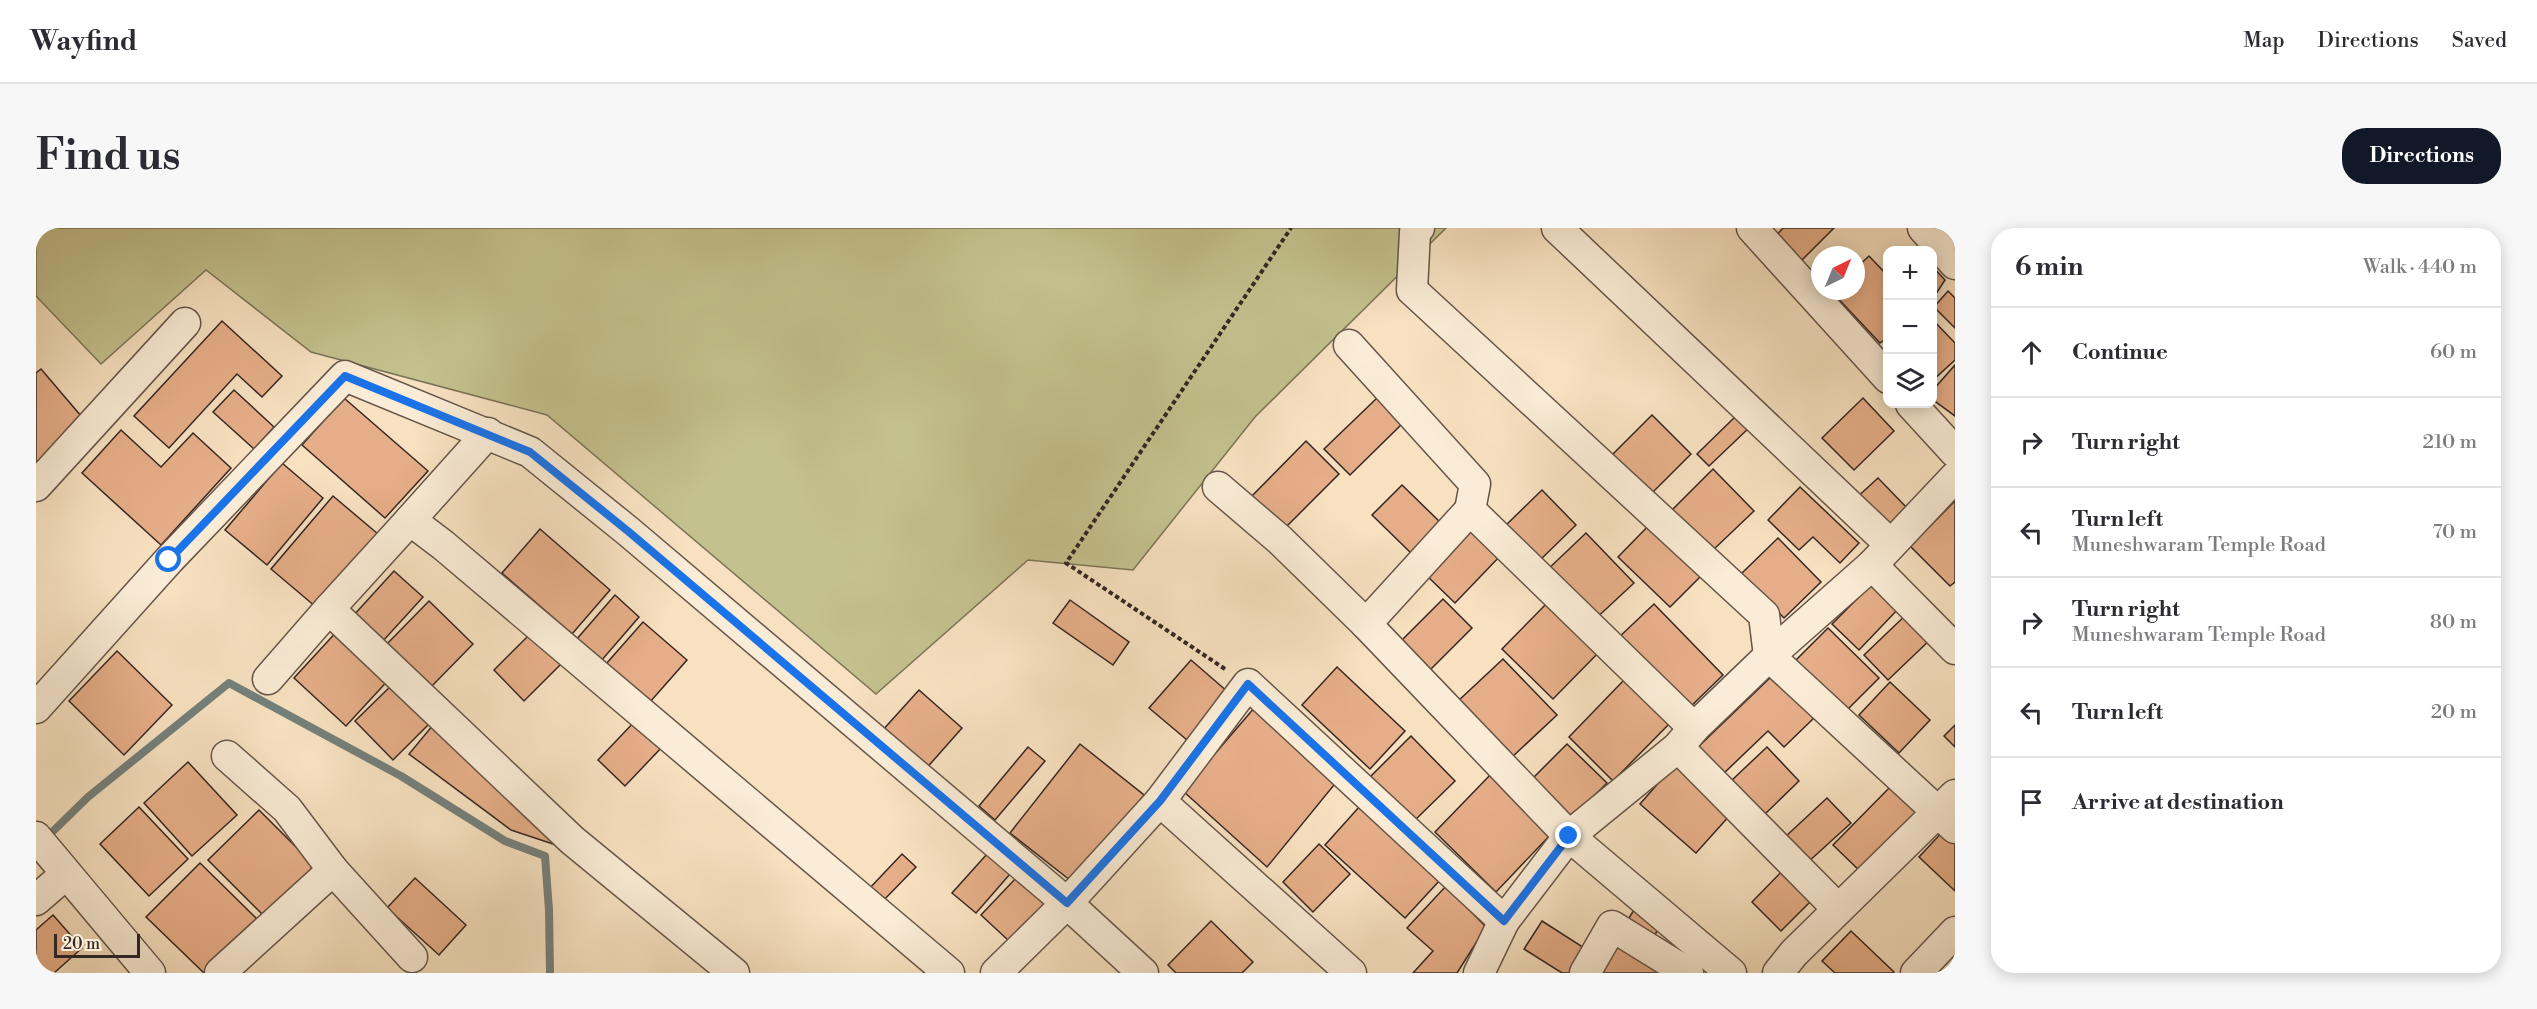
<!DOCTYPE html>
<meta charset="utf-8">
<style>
body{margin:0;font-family:"Libre Bodoni",serif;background:#f7f7f7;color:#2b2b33}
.controls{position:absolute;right:18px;top:18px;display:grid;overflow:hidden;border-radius:12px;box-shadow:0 3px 15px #0003}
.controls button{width:54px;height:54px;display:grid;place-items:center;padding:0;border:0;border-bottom:2px solid #e1e1e2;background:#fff;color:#2b2b33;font:30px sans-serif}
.compass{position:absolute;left:1775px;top:18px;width:54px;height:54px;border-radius:50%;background:#fff;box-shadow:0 3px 15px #0003;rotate:43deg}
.scale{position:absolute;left:18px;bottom:15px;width:86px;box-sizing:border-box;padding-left:6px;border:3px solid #352722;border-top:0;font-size:16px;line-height:21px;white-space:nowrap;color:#352722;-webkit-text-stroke:4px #faecd6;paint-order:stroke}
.stop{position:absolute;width:18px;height:18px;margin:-14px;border:4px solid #1a73e8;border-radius:50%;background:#fff}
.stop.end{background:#1a73e8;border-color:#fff;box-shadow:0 2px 6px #0008}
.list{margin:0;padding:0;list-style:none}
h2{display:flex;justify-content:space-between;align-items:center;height:78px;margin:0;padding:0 24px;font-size:26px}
h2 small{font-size:20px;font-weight:400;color:#7c7c81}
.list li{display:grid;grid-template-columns:39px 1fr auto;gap:18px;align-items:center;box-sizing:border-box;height:90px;padding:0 24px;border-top:2px solid #e1e1e2}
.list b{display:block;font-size:22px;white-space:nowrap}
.list p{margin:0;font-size:20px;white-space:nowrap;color:#7c7c81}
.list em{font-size:20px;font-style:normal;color:#7c7c81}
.icon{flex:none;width:33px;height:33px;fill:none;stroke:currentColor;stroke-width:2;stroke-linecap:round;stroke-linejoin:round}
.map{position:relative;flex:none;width:1919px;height:745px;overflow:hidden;border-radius:24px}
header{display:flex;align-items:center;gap:36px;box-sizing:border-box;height:84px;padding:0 30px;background:#fff;border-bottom:2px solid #e1e1e2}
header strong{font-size:28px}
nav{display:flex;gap:33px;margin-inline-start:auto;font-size:21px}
.intro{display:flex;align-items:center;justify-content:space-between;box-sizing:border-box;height:144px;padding:0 36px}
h1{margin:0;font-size:42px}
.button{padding:15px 27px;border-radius:24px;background:#111827;color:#fff;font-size:21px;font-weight:700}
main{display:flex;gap:36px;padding:0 36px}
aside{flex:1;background:#fff;border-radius:24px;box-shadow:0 3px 15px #0003}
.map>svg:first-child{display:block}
.green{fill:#c3c18e;stroke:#7c7458;stroke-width:1.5}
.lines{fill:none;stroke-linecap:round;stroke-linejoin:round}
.stream{stroke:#74807c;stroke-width:8}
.building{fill:#e6ae88;stroke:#352722;stroke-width:1.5}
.minor-casing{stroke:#66564a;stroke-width:33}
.path{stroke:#352722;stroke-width:4;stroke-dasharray:4.5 3;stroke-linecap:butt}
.minor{stroke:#faecd6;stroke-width:30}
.route{stroke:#1a73e8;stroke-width:8}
</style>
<header>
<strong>Wayfind</strong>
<nav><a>Map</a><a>Directions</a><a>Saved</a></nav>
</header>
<div class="intro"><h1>Find us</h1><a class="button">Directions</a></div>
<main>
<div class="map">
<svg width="1919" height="745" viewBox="0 0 1919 745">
<rect width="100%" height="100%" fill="#f7e1c0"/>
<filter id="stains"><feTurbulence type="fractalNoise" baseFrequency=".00333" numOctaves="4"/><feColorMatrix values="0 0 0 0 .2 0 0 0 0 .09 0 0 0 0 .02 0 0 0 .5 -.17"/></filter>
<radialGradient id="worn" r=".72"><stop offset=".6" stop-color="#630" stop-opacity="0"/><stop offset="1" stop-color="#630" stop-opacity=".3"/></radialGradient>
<!-- green -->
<polygon class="green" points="0,0 1410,0 1219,189 1097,342 992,332 840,466 511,187 275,124 170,42 65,136 0,68"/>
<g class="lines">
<!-- stream -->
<polyline class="stream" points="9,611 52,569 193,455 365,548 469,613 509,628 513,682 514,745"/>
</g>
<!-- building -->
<g class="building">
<polygon points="1747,0 1798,0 1764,34 1739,9"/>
<polygon points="1833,28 1852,48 1852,109 1844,115 1795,63 1820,63 1820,40"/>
<polygon points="1896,38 1909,52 1896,72"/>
<polygon points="1912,63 1919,70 1919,100 1898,79"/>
<polygon points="1896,91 1919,115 1919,132 1896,153"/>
<polygon points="186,93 246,148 226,169 201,146 133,220 98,188"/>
<polygon points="1919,137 1919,188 1896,171 1896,163"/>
<polygon points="5,141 51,195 0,238 0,145"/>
<polygon points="198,162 238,199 218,221 177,184"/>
<polygon points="308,170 392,243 349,290 266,217"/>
<polygon points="1341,170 1366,196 1314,247 1288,221"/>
<polygon points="1827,170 1858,203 1818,242 1786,210"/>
<polygon points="1703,185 1715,198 1673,238 1661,226"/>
<polygon points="1616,187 1655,226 1614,267 1576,227"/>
<polygon points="85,202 125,239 157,205 195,240 125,317 46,245"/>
<polygon points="1270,213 1303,246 1247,302 1214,270"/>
<polygon points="246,235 287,270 231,337 189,302"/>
<polygon points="1677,241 1718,283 1676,323 1636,282"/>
<polygon points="1842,250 1872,281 1848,304 1817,273"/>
<polygon points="1366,257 1406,296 1376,326 1336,287"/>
<polygon points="1764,259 1823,315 1804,335 1777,309 1763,322 1732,292"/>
<polygon points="1506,262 1540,297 1501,335 1467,300"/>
<polygon points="297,268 342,306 280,379 235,341"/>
<polygon points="1919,273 1919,354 1914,358 1874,318"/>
<polygon points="1620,290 1672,341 1634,379 1582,329"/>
<polygon points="1435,296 1466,326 1419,375 1388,345"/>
<polygon points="504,301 574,362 536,406 466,345"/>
<polygon points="1550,305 1598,355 1555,395 1508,345"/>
<polygon points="1742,310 1785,354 1748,390 1705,346"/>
<polygon points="358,343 387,369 346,414 317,388"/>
<polygon points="1838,354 1864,379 1823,422 1796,396"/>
<polygon points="579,367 603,389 565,433 540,412"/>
<polygon points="1407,371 1436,400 1388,448 1359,419"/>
<polygon points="1034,372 1093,414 1077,437 1017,395"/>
<polygon points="393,373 437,416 394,460 350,417"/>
<polygon points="1513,373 1564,423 1517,471 1466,421"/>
<polygon points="1618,376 1687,447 1648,485 1579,413"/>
<polygon points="1873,384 1897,409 1852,452 1828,427"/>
<polygon points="607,394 651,432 614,474 570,436"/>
<polygon points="304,400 356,448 310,498 258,450"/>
<polygon points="1792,400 1843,450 1808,485 1757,435"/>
<polygon points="496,404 526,435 488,473 458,442"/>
<polygon points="81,423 136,477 88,527 33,473"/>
<polygon points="1467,431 1521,487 1474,531 1421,474"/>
<polygon points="1155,432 1192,464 1151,512 1113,480"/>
<polygon points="1301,439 1369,503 1334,541 1266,477"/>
<polygon points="1737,447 1778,490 1748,519 1732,503 1686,547 1660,521"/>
<polygon points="1588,452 1633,496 1577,553 1533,509"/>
<polygon points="359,454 397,492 357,532 319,493"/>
<polygon points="1854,454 1894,492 1863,525 1823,487"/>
<polygon points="883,462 926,500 888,543 845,504"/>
<polygon points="1219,479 1307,546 1231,639 1147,563"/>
<polygon points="402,491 541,624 475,602 373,526"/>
<polygon points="600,492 627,518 589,558 562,532"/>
<polygon points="1919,497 1919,519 1908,508"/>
<polygon points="1375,508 1419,553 1377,594 1333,550"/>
<polygon points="1044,516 1108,567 1039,656 974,605"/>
<polygon points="1531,516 1571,555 1533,593 1494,553"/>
<polygon points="992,519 1009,533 959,592 943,578"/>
<polygon points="1731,519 1763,553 1728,587 1695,553"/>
<polygon points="152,534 201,587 156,628 108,575"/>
<polygon points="1639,536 1695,586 1660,625 1604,576"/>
<polygon points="1456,545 1517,604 1460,664 1399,604"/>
<polygon points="1856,557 1886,588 1828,647 1797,617"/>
<polygon points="1791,570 1815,595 1771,635 1748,610"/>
<polygon points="1324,578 1405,651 1369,690 1289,617"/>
<polygon points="103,579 152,631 113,668 64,616"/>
<polygon points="223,582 282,641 231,691 172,632"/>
<polygon points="1910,600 1919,609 1919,663 1883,629"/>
<polygon points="1283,616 1314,646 1277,684 1247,654"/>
<polygon points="866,626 880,639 844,676 831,663"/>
<polygon points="951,626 974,646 940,685 916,665"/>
<polygon points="164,635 224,694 173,745 168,745 110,689"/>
<polygon points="1752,637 1782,666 1745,703 1716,674"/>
<polygon points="379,650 430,697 403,727 351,680"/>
<polygon points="980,650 1008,676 973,713 945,687"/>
<polygon points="1410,658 1450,699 1421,745 1377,745 1397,723 1371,700"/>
<polygon points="1601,677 1627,693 1613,717 1586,701"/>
<polygon points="17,687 46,720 18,745 0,745 0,702"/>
<polygon points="1175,693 1217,734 1206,745 1140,745 1132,737"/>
<polygon points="1506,693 1556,725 1544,745 1526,745 1488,721"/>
<polygon points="1815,703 1858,744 1857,745 1799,745 1786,733"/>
<polygon points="1581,709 1641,745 1560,745"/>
</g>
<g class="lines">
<!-- minor casing -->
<g class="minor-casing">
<g id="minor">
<polyline points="1383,0 1379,4 1376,62 1728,387 1733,428 1919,600"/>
<polyline points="1521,0 1854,316"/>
<polyline points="1716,0 1852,150"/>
<polyline points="1887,0 1919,36"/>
<polyline points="1313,117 1439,256 1434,282 1658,500"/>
<polyline points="1875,176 1919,224"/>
<polyline points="0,258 149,95"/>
<polyline points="1182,259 1244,312 1330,396 1533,608 1695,745"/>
<polyline points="374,292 452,205"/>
<polyline points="1836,337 1919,421"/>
<polyline points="293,381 374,292 407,317 913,745"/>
<polyline points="1330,396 1434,282"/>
<polyline points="232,451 293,381 536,612 698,745"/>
<polyline points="0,480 133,332 309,148 494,224 593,304 1031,675 1107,745"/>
<polyline points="1642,519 1802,681"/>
<polyline points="1124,573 1315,745"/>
<polyline points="0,609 114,745"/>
<polyline points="297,642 376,729"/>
<polyline points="0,672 30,646"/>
<polyline points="184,745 297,642 251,581 191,528"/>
<polyline points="960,745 1031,675 1124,573 1212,456 1468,693"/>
<polyline points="1443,745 1468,693 1533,608 1642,519 1658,500 1733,428 1836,337 1919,249"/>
<polyline points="1549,745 1576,698 1652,745"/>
<polyline points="1742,745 1758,725 1919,567"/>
<polyline points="1880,745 1919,704"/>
</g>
</g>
<!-- path -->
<polyline class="path" points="1189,441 1030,335 1255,0"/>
<!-- minor -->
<use href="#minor" class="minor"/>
</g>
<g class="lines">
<!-- route -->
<polyline class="route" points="133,332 309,148 494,224 593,304 1031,675 1124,573 1212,456 1468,693 1533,608"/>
</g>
<rect width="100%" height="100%" filter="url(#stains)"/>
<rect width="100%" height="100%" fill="url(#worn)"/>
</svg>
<div class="controls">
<button>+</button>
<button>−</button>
<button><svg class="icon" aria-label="layers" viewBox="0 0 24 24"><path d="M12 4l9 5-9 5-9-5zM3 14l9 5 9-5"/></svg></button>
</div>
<svg class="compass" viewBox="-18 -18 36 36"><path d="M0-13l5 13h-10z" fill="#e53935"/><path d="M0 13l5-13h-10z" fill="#7c7c81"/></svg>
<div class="scale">20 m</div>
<div class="stop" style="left:133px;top:332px"></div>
<div class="stop end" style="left:1533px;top:608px"></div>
</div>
<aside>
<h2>6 min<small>Walk · 440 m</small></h2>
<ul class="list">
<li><svg class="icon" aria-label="ahead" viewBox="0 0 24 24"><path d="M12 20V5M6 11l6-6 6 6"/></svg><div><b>Continue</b></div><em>60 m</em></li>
<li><svg class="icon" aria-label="right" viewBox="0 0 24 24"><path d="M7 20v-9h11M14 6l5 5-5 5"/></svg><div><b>Turn right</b></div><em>210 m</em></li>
<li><svg class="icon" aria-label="left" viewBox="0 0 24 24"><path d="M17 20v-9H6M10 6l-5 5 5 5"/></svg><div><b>Turn left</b><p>Muneshwaram Temple Road</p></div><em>70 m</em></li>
<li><svg class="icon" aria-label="right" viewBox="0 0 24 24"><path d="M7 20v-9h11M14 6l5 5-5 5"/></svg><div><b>Turn right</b><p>Muneshwaram Temple Road</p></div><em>80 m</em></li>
<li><svg class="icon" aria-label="left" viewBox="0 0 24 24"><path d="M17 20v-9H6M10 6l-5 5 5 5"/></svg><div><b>Turn left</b></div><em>20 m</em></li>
<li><svg class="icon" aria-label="arrive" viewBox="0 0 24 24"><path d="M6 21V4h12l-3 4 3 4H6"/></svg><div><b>Arrive at destination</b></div></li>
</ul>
</aside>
</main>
